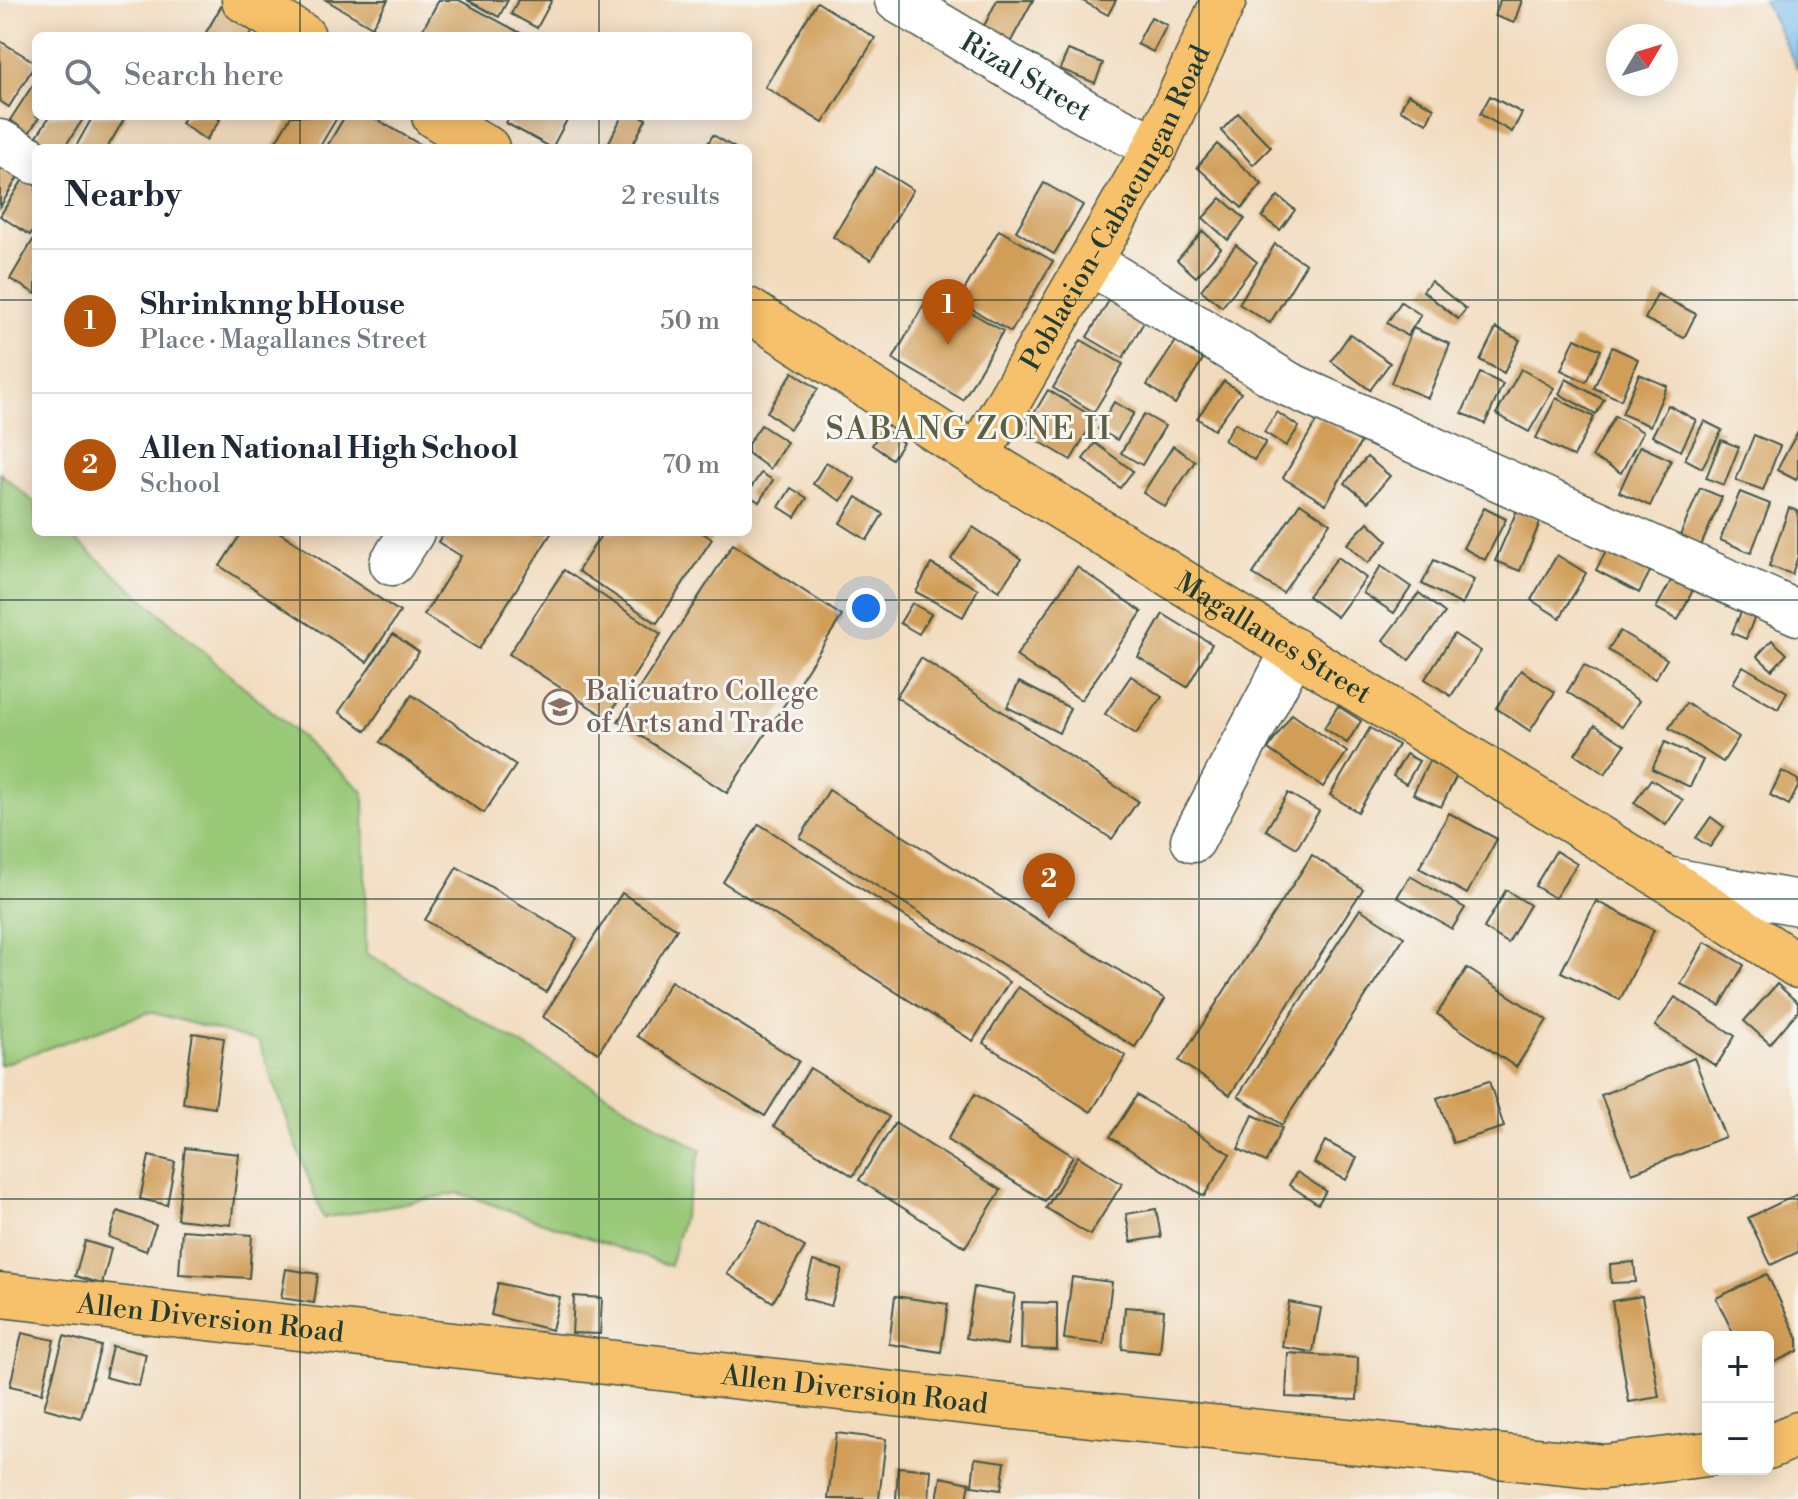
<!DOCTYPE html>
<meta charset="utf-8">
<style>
body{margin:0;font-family:"Libre Bodoni",serif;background:#f6f6f7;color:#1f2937}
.controls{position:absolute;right:24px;bottom:24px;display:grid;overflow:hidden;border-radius:12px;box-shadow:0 4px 20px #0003}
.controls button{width:72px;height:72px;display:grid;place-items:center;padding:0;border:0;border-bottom:2px solid #e0e1e3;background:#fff;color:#1f2937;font:40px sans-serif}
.compass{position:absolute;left:1606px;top:24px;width:72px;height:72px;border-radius:50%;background:#fff;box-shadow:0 4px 20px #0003;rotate:52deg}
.you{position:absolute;left:866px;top:608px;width:28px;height:28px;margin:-20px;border:6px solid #fff;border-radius:50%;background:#1a73e8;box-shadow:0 0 0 12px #1a73e833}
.badge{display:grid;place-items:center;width:52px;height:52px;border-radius:50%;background:#b45309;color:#fff;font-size:26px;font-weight:700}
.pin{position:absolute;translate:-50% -66px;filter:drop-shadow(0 2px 4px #0008)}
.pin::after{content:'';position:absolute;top:42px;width:28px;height:24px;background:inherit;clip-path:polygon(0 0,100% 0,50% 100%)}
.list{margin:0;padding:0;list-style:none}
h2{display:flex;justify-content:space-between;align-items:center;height:104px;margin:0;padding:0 32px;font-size:34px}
h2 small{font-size:26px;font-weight:400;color:#747a83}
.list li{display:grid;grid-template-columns:52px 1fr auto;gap:24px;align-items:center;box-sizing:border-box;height:144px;padding:0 32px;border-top:2px solid #e0e1e3}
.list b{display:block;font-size:30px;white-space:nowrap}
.list p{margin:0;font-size:26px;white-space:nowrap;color:#747a83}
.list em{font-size:26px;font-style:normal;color:#747a83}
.icon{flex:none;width:44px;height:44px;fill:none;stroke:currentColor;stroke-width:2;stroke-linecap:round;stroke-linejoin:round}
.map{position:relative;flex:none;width:1798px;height:1499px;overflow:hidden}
.search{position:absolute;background:#fff;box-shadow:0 4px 20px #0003;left:32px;top:32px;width:720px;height:88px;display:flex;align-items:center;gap:20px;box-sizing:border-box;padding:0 28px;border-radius:12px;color:#747a83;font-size:30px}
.panel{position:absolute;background:#fff;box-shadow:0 4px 20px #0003;left:32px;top:144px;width:720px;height:392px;border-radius:12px}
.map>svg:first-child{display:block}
.green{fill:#99c877;stroke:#5c8256;stroke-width:2}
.water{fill:#7abef0;stroke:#4c7e92;stroke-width:2}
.building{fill:#d19e58}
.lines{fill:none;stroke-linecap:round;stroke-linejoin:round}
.minor-casing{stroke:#3f5549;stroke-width:47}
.major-casing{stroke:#3f5549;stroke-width:47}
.highway-casing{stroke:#3f5549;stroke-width:47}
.minor{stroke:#fff;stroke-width:44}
.major{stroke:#f7c06b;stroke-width:44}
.highway{stroke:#f7c06b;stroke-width:44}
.grid{fill:none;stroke:#1f3d34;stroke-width:2;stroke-opacity:0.55}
.labels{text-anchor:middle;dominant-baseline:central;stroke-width:6;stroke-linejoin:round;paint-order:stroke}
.street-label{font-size:28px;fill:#1f3d34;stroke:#f6f6f2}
.education-label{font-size:28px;fill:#785e54;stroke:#f6f6f2;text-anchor:start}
.quarter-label{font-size:32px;letter-spacing:2px;fill:#5d5f41;stroke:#f6f6f2}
</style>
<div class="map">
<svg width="1798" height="1499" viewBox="0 0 1798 1499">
<rect width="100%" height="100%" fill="#f6f6f2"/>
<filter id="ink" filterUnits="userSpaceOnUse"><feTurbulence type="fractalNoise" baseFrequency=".0125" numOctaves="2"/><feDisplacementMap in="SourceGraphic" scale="16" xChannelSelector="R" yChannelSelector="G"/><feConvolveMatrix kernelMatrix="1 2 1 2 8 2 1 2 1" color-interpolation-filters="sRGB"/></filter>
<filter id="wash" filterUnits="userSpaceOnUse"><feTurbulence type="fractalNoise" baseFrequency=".006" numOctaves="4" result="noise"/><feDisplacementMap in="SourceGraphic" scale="32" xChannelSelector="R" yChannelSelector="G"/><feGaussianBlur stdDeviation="1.8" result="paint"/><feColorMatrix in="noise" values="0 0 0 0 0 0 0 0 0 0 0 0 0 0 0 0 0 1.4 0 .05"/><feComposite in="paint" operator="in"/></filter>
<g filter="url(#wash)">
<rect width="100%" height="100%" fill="#f2dbbd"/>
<!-- green -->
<polygon class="green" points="0,473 36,504 36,532 67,532 364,792 366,953 701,1150 670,1266 459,1193 323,1218 259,1042 150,1012 0,1065"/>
<!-- water -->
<polygon class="water" points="1763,0 1798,0 1798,70 1766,4"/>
<g id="blocks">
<!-- building -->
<g class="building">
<polygon points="326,0 388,0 372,27"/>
<polygon points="439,0 459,0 526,36 419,36"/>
<polygon points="467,0 508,0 499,17"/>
<polygon points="518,0 552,0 537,28 511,14"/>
<polygon points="997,0 1033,0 1010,43 983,28"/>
<polygon points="1081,0 1116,0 1108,15"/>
<polygon points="1500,0 1522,0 1514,23 1495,16"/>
<polygon points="817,2 875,38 823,123 765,87"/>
<polygon points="223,3 257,24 250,36 204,36"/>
<polygon points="1151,17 1167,25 1153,52 1137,44"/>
<polygon points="0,41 36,63 9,107 0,101"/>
<polygon points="1068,50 1103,63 1095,83 1060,69"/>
<polygon points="36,80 36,116 40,116 29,133 10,120"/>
<polygon points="1408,94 1434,108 1427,123 1400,110"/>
<polygon points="1490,96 1522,113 1512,132 1480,114"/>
<polygon points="1238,113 1271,147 1253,165 1221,131"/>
<polygon points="50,116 85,116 64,148 55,148 37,136"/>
<polygon points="93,116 126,116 107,148 75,148"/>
<polygon points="186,116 214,116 220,120 206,140 181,123"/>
<polygon points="291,116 338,116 319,148 272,148"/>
<polygon points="345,116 371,116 419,144 417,148 326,148"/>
<polygon points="510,116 569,116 552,148 506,123"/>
<polygon points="622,116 640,116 646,119 631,148 606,148"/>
<polygon points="713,135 735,148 705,148"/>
<polygon points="1217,144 1262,184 1242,208 1197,167"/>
<polygon points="0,151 25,165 0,207"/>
<polygon points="876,167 913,190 871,260 833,237"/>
<polygon points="24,178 36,186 36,225 30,235 0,216"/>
<polygon points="1044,183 1083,205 1054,254 1016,231"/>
<polygon points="1278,196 1295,210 1280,230 1262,217"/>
<polygon points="1221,198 1245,219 1228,240 1203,218"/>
<polygon points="999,230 1053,261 1011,332 958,301"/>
<polygon points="1203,231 1221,248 1196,277 1177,260"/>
<polygon points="36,235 36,294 10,279"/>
<polygon points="1275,244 1306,264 1270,323 1239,304"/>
<polygon points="1236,245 1257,262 1222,307 1201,290"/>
<polygon points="1431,281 1466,309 1458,319 1423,291"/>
<polygon points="932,290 1003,331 963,400 893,359"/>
<polygon points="1113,294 1148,315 1123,358 1087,337"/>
<polygon points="1657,294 1696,314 1684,338 1645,319"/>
<polygon points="1401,302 1421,315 1407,336 1387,323"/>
<polygon points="1413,328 1450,344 1428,398 1391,383"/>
<polygon points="1496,328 1520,340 1504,373 1480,360"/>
<polygon points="1350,334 1390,363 1370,390 1331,361"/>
<polygon points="1575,338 1601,350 1586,382 1561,370"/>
<polygon points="1081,340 1123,364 1094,412 1053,388"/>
<polygon points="1176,341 1203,359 1175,404 1147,385"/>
<polygon points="1612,347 1638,359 1621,400 1594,388"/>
<polygon points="1521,369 1554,388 1529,432 1496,414"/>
<polygon points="793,372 818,389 790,429 767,412"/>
<polygon points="1480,373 1503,384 1485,424 1462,413"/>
<polygon points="1639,374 1667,386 1650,426 1622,414"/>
<polygon points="1566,379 1604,400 1596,414 1559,394"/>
<polygon points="1224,381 1241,393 1214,430 1197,418"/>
<polygon points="1048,390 1095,418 1071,460 1023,432"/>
<polygon points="1556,398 1594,417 1574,457 1536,438"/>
<polygon points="1114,402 1134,413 1117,440 1098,429"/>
<polygon points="1668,405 1696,420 1681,451 1652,436"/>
<polygon points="1277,412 1299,427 1286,446 1264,432"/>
<polygon points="1144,414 1165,426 1142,465 1121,453"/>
<polygon points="1615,416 1643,432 1621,473 1592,457"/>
<polygon points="1319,417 1361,442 1326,504 1283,478"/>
<polygon points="1704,421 1722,430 1702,468 1685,459"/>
<polygon points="1235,423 1266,442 1254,460 1224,440"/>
<polygon points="761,425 787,442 770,469 748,453 748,444"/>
<polygon points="883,428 903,443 892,459 872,445"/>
<polygon points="1798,431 1798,475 1796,480 1777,470"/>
<polygon points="1754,435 1780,446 1763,490 1736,480"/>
<polygon points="1721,440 1739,447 1724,485 1706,478"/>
<polygon points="1095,443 1133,471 1120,488 1083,459"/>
<polygon points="1173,446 1195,461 1165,507 1143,493"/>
<polygon points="1640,446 1671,460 1650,506 1619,492"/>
<polygon points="1367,457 1390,476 1368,502 1345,483"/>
<polygon points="826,462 855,479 841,501 813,484"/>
<polygon points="761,473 773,480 759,502 748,495 748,492"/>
<polygon points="791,488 807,498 795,517 779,507"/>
<polygon points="1700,488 1722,497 1701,546 1680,536"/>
<polygon points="1740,492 1770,504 1751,553 1720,540"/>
<polygon points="857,497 883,514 867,540 840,523"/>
<polygon points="1300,503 1330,523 1283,593 1253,574"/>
<polygon points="1484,508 1506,519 1485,560 1463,548"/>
<polygon points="1789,508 1798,511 1798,556 1792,574 1769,566"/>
<polygon points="1517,510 1541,520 1520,571 1495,561"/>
<polygon points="1368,522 1388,541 1368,563 1347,544"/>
<polygon points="973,527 1021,559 999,591 951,559"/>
<polygon points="242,532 279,532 400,612 367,662 220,566"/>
<polygon points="444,532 552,532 479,649 424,615 461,556 438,542"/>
<polygon points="603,532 701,532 712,539 657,623 578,571"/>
<polygon points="1610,543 1653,566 1639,593 1596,570"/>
<polygon points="733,544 842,616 727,793 618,721"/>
<polygon points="1557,555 1586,573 1560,618 1531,600"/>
<polygon points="1338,557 1366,578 1337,617 1308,596"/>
<polygon points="1434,560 1474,580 1462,605 1422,584"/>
<polygon points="931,564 978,589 963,617 916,592"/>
<polygon points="1381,566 1411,587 1394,613 1363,593"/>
<polygon points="1077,567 1142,612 1081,700 1016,656"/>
<polygon points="564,570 661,634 607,718 509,654"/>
<polygon points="1672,579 1693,590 1678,620 1656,608"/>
<polygon points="1419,593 1445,613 1409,660 1383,640"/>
<polygon points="912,603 931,614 919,634 900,623"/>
<polygon points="1743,607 1756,613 1746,639 1732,633"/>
<polygon points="1163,614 1212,644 1187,687 1138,657"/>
<polygon points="1620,631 1667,659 1655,679 1608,650"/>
<polygon points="393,634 419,652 366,731 339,712"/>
<polygon points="1454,634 1481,651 1451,696 1425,679"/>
<polygon points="1772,640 1787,654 1772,670 1757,656"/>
<polygon points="921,658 1138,801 1112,839 896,697"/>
<polygon points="1584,665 1639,701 1622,727 1567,692"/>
<polygon points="1743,666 1787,692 1778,709 1733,683"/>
<polygon points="1521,670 1555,692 1530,731 1496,708"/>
<polygon points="1131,676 1162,697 1136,734 1105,714"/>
<polygon points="1019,682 1070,708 1059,733 1007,707"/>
<polygon points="412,695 516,765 484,813 380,742"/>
<polygon points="1686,703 1739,737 1723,762 1669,728"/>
<polygon points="1338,706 1361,721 1347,743 1324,728"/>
<polygon points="1292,714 1347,752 1323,787 1268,749"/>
<polygon points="1595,725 1625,745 1605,774 1575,754"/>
<polygon points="1370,728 1398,745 1358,812 1330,795"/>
<polygon points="1665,742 1703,760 1690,787 1652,769"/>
<polygon points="1406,754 1419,761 1406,784 1393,776"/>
<polygon points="1429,761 1457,775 1441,807 1413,794"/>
<polygon points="1782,771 1798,780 1798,787 1789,805 1770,795"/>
<polygon points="1651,779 1683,800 1666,825 1634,803"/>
<polygon points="829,790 1165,999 1135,1047 800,838"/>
<polygon points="1288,793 1319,811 1297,848 1266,830"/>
<polygon points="1449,813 1497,839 1467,894 1419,868"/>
<polygon points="1711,817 1724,827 1710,847 1696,838"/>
<polygon points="759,824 1009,982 973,1041 723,882"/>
<polygon points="1556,851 1577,864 1555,898 1535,886"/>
<polygon points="1312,855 1363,889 1230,1095 1179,1061"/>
<polygon points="457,867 577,938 546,992 425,920"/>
<polygon points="1410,876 1465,908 1452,929 1397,897"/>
<polygon points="1506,890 1530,905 1508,943 1484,928"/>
<polygon points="622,893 677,929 598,1053 543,1017"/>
<polygon points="1596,901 1654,930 1620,1000 1561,972"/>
<polygon points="1360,909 1404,937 1282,1125 1238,1096"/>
<polygon points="1705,942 1744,965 1720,1006 1681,984"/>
<polygon points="1467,968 1547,1020 1516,1067 1437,1014"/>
<polygon points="671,981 799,1061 765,1116 637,1036"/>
<polygon points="1777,984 1798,1003 1798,1011 1770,1044 1744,1021"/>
<polygon points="1018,987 1126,1056 1091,1112 983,1043"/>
<polygon points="1675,997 1735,1036 1716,1066 1655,1026"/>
<polygon points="193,1033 224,1038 215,1108 183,1103"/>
<polygon points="1694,1058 1725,1137 1632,1173 1601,1095"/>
<polygon points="810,1068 889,1117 853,1176 774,1126"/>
<polygon points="1489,1081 1504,1127 1453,1143 1437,1098"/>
<polygon points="975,1094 1073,1156 1045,1201 947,1140"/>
<polygon points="1137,1095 1230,1154 1204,1196 1110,1137"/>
<polygon points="1253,1115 1282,1128 1266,1162 1238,1149"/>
<polygon points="895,1123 1001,1190 965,1247 859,1180"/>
<polygon points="1325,1141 1357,1158 1346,1180 1314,1163"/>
<polygon points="185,1148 239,1154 231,1225 177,1219"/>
<polygon points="149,1156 175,1162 167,1205 140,1199"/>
<polygon points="1078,1156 1122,1184 1090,1235 1046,1208"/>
<polygon points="1297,1172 1326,1191 1318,1204 1289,1185"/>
<polygon points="1798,1194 1798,1252 1771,1265 1748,1218"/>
<polygon points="1156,1209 1161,1237 1131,1242 1126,1214"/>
<polygon points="118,1211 156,1225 146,1251 109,1237"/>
<polygon points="759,1220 805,1247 773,1302 727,1274"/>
<polygon points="182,1230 252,1235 249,1278 179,1274"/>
<polygon points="85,1241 111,1249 102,1284 75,1276"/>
<polygon points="813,1261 842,1270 831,1306 803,1298"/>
<polygon points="1634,1262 1636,1282 1611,1283 1610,1264"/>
<polygon points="286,1269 318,1274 314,1303 281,1298"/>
<polygon points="1767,1274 1798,1339 1798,1351 1768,1365 1768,1337 1735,1337 1716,1298"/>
<polygon points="1072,1277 1112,1282 1104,1344 1064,1339"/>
<polygon points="498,1283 560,1297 552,1330 491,1315"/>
<polygon points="974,1287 1015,1294 1007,1345 966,1338"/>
<polygon points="574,1296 602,1298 600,1334 572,1333"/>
<polygon points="895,1296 948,1304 941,1352 889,1344"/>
<polygon points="1642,1296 1659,1397 1629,1402 1612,1301"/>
<polygon points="1022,1302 1057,1303 1057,1350 1021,1349"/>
<polygon points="1289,1302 1321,1308 1313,1352 1282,1347"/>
<polygon points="1125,1307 1164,1310 1160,1353 1122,1349"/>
<polygon points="22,1333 54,1340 42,1393 10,1386"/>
<polygon points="64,1336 101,1346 81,1418 44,1408"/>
<polygon points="112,1346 146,1354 139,1386 105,1377"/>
<polygon points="1288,1353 1358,1358 1357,1400 1286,1397"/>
<polygon points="836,1433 886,1439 879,1499 828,1499"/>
<polygon points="975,1458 1005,1462 1001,1490 972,1486"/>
<polygon points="898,1467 931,1470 929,1499 896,1499"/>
<polygon points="941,1477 970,1483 967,1499 937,1499"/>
</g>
</g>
</g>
<g filter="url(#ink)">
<use href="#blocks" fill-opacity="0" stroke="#3f5549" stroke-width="2"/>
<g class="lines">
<!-- minor casing -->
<g class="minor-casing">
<g id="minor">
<path id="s1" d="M897 0 1087 113 1156 147"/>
<polyline points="0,142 36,162"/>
<polyline points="1090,262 1288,384 1798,613"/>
<polyline points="392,563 412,532"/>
<polyline points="1193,840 1294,650"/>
<polyline points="1666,879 1798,903"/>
</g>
</g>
<!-- major casing -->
<g class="major-casing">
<g id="major">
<path id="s2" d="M977 456 1666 879 1798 966"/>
<path id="s3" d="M0 1295 1003 1406 1604 1467 1708 1454"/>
<polyline points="1768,1447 1798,1434"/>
</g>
</g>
<!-- highway casing -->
<g class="highway-casing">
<g id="highway">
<polyline points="244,0 303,36"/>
<polyline points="434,116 487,148"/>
<path id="s4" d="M748 310 977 456 1156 147 1224 0"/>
</g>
</g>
<!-- minor -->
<use href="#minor" class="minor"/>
<!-- major -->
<use href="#major" class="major"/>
<!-- highway -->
<use href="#highway" class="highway"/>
</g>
</g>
<!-- grid -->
<path class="grid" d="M300 0V36M599 0V36M899 0V1499M1199 0V1499M1498 0V1499M300 116V148M599 116V148M0 300H36M748 300H1798M300 532V1499M599 532V1499M0 600H1798M0 899H1798M0 1199H1798"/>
<!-- icons -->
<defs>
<g id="university-ring" transform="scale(1.8)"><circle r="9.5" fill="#f6f6f2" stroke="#8d6e63" stroke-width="1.5"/><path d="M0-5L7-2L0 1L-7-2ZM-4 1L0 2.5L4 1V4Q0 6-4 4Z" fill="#8d6e63"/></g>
</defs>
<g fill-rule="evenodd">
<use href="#university-ring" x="560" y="707"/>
</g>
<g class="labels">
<!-- street labels -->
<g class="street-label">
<text stroke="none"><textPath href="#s1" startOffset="150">Rizal Street</textPath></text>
<text stroke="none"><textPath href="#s4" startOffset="556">Poblacion-Cabacungan Road</textPath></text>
<text stroke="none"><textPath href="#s2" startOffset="348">Magallanes Street</textPath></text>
<text stroke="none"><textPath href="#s3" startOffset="212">Allen Diversion Road</textPath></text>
<text stroke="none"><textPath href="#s3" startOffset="860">Allen Diversion Road</textPath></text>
</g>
<!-- education labels -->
<g class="education-label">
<text x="586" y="691">Balicuatro College<tspan x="586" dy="32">of Arts and Trade</tspan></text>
</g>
<!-- quarter labels -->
<g class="quarter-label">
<text x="969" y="429">SABANG ZONE II</text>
</g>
</g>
</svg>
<div class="controls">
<button>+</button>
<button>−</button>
</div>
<svg class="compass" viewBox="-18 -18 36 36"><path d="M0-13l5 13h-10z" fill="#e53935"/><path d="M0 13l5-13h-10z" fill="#747a83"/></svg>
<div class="you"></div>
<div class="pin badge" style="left:948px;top:345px">1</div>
<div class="pin badge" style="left:1049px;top:919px">2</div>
<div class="search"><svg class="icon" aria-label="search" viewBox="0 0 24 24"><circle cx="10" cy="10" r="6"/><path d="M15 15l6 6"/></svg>Search here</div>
<section class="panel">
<h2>Nearby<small>2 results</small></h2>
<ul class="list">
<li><span class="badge">1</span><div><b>Shrinknng bHouse</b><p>Place · Magallanes Street</p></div><em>50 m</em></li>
<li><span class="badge">2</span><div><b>Allen National High School</b><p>School</p></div><em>70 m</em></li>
</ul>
</section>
</div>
